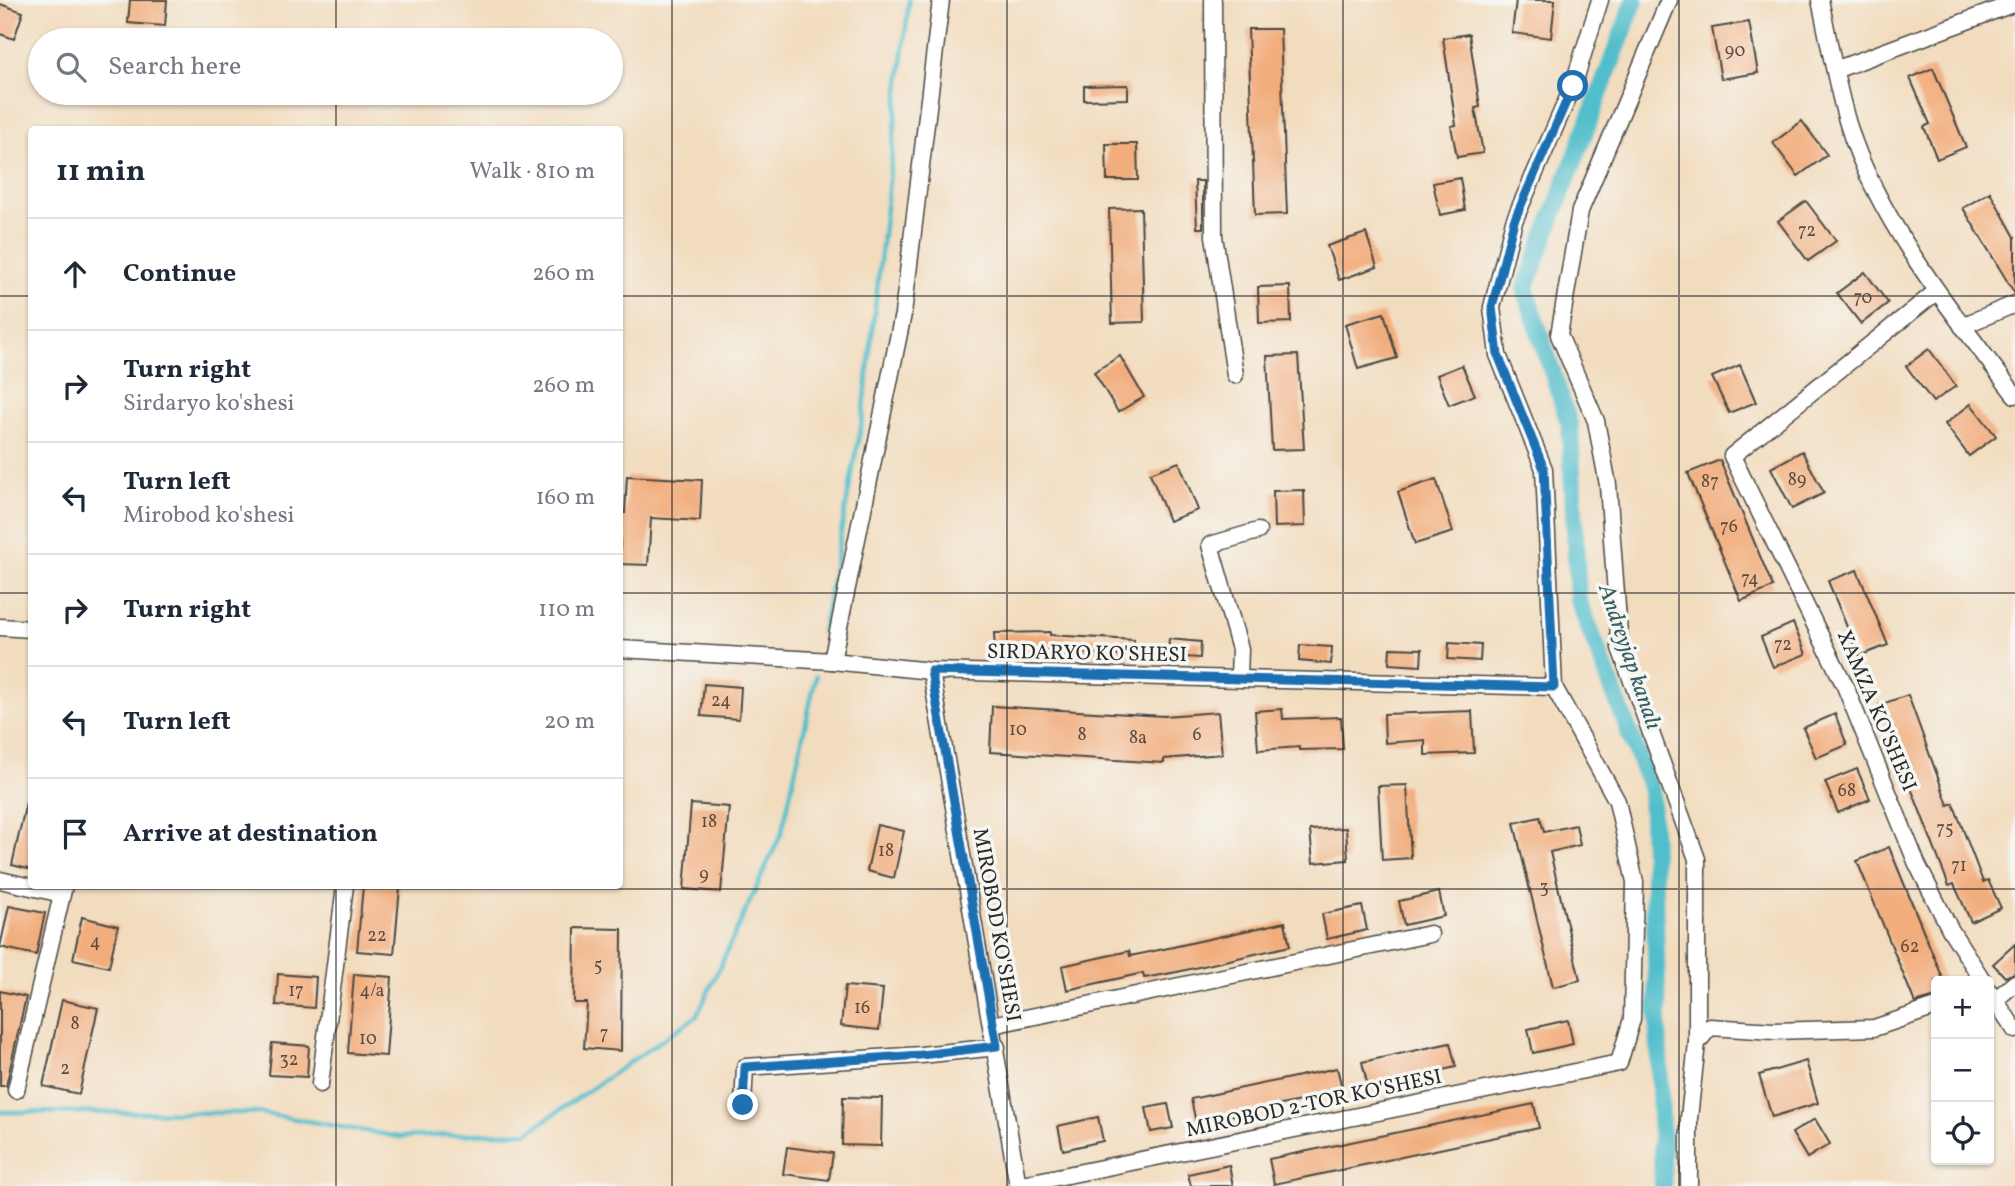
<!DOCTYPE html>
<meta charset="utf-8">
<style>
body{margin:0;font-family:Vollkorn,serif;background:#f2f2f3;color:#1f2937}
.controls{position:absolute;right:21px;bottom:21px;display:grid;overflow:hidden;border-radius:7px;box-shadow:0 2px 5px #0004}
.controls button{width:63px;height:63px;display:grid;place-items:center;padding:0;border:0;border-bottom:2px solid #e0e1e3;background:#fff;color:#1f2937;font:35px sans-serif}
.stop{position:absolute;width:21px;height:21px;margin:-16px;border:5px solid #1f6fb2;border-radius:50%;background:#fff}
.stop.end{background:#1f6fb2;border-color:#fff;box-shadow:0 2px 7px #0008}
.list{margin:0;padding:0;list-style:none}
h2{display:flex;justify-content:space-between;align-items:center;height:91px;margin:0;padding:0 28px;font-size:30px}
h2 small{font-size:23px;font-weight:400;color:#747a83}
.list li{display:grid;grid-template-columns:46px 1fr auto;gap:21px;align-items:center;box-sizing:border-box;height:112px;padding:0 28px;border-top:2px solid #e0e1e3}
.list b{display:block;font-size:26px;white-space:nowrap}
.list p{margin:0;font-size:23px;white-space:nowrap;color:#747a83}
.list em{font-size:23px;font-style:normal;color:#747a83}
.icon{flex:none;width:38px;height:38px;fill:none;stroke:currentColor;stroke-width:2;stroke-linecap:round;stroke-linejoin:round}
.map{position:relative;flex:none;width:2015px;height:1186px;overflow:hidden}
.search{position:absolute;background:#fff;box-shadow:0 2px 5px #0004;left:28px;top:28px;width:595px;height:77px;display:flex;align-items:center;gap:18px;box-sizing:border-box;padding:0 24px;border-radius:38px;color:#747a83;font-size:26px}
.panel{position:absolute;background:#fff;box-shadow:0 2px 5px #0004;left:28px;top:126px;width:595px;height:763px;border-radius:7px}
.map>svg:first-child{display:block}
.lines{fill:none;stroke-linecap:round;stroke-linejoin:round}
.stream{stroke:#51becb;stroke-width:4.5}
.canal{stroke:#51becb;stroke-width:18}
.building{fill:#f2ad7d}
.minor-casing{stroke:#494641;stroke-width:19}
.minor{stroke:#fff;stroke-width:16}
.route{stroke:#1f6fb2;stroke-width:9}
.grid{fill:none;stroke:#2b2b2b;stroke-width:2;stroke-opacity:0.55}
.labels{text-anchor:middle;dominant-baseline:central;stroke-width:7;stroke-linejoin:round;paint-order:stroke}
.number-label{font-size:18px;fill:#5d4c40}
.street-label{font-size:21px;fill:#2b2b2b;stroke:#f6f6f2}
.water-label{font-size:23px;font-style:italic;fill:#385e63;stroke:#f6f6f2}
</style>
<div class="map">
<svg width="2015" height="1186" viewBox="0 0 2015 1186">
<rect width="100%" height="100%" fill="#f6f6f2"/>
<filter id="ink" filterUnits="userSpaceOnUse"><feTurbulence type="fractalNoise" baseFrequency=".0143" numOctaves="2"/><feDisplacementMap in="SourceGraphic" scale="14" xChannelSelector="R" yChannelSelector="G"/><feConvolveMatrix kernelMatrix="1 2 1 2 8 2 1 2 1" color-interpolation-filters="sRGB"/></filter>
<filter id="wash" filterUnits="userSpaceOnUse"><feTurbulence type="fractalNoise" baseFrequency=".00686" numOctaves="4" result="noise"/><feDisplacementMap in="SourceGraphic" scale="28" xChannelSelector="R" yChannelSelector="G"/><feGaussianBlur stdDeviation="1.57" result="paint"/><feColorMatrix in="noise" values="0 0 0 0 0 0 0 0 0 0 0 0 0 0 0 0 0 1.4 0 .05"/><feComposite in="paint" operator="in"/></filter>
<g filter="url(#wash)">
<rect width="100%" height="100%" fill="#f2dcbe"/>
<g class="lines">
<!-- stream -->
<g class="stream">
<polyline points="822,633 863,416 909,0"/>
<polyline points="0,1112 261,1113 399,1137 528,1132 697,1016 782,832 816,676"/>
</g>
<!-- canal -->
<polyline class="canal" points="1635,0 1525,289 1570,426 1578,599 1651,789 1663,1186"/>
</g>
<g id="blocks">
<!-- building -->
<g class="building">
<polygon points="130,0 167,0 165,26 128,23"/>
<polygon points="1516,0 1555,0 1551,38 1512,33"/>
<polygon points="0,4 23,12 14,39 0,34"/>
<polygon points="1749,22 1758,73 1721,79 1712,28"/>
<polygon points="1248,29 1280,29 1287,214 1255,215"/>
<polygon points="1469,34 1480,107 1475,108 1483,153 1457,157 1451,126 1456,125 1443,38"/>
<polygon points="1933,68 1966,147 1937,159 1924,127 1930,124 1910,78"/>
<polygon points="1128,85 1128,99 1084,100 1084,86"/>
<polygon points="1802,121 1827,155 1798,176 1773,143"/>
<polygon points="1106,144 1137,144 1138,180 1107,180"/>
<polygon points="1460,178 1465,210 1440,215 1433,183"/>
<polygon points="1195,181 1203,181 1203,228 1197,228"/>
<polygon points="1990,192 2015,237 2015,294 1963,208"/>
<polygon points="1806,201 1836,241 1808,261 1778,221"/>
<polygon points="1141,208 1144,322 1112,323 1109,209"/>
<polygon points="1366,233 1377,267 1339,280 1327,246"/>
<polygon points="1865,272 1888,303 1861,324 1837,293"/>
<polygon points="1290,286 1291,322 1259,323 1258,287"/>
<polygon points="1384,313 1397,358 1358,369 1345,324"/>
<polygon points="1929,349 1956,386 1933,402 1906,366"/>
<polygon points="1298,355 1304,449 1272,450 1267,356"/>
<polygon points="1120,356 1144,397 1118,412 1094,372"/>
<polygon points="1462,365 1475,395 1449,405 1437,375"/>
<polygon points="1740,365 1756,402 1729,413 1712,377"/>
<polygon points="1971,404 1996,436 1969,456 1945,424"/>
<polygon points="1802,451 1824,493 1792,509 1771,468"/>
<polygon points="1720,460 1773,587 1741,601 1688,473"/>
<polygon points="1179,462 1198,510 1169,521 1150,473"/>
<polygon points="627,476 702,480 700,521 651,518 648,565 620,564 620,513 625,513"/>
<polygon points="1436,479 1453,532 1415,544 1398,492"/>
<polygon points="1304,490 1305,526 1274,527 1273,491"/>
<polygon points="1857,570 1888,645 1859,656 1828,581"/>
<polygon points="1793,623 1806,654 1773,667 1761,637"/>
<polygon points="1050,632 1050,635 1134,640 1133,656 1063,652 1063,649 995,650 994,633"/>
<polygon points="1169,639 1201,642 1200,658 1168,656"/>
<polygon points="1449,643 1481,645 1480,661 1448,659"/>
<polygon points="1300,645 1332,647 1331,664 1299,661"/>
<polygon points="1390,648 1422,649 1421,666 1389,664"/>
<polygon points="704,684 741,687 739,719 701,716"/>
<polygon points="1908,695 1948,805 1953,803 1983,882 1988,880 2001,908 1971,922 1954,884 1949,886 1879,705"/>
<polygon points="992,706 1164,716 1218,712 1222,754 1164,759 1164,763 990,752"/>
<polygon points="1282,709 1283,719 1341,717 1343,749 1299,750 1299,747 1258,750 1255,711"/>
<polygon points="1472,711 1474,753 1425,755 1425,740 1385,743 1384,714"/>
<polygon points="1835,714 1847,745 1816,758 1803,728"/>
<polygon points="1857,769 1870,799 1838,813 1825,782"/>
<polygon points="1407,785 1411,858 1382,860 1378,786"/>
<polygon points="26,803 32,804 32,870 12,865"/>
<polygon points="691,804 729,807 721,892 684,889"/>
<polygon points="1540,817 1544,832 1576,825 1580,845 1550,852 1580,980 1553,987 1514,823"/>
<polygon points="877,825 904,831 894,878 867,871"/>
<polygon points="1346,828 1348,860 1313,863 1310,830"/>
<polygon points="1889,847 1944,981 1936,981 1936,997 1915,1003 1857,861"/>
<polygon points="363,886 400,887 394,954 357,951"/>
<polygon points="1439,892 1444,916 1404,925 1399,901"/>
<polygon points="9,906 45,913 36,955 0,947"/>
<polygon points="1362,906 1367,930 1327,939 1322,914"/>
<polygon points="82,917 118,926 109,967 73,959"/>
<polygon points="1285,922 1290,946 1177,972 1144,978 1143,973 1067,990 1062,966 1129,951 1130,956 1164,949"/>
<polygon points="575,928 622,929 621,1051 584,1048 587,1003 574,1003"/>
<polygon points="2015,944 2015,973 2005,977 1993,964"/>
<polygon points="278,974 316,977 314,1008 276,1005"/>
<polygon points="354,974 392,977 386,1056 348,1053"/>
<polygon points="845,986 883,989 879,1030 841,1026"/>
<polygon points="0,991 26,997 6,1086 0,1086"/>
<polygon points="62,1000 98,1008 79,1094 43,1086"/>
<polygon points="1568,1020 1573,1044 1533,1053 1528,1029"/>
<polygon points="272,1043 309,1046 307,1077 269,1075"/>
<polygon points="1450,1043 1456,1067 1368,1087 1362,1062"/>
<polygon points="1806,1061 1818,1103 1772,1117 1759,1075"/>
<polygon points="1337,1068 1343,1092 1196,1123 1191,1099"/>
<polygon points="843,1097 882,1098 881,1146 842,1145"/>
<polygon points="1168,1104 1173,1128 1151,1132 1146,1108"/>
<polygon points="1534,1104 1539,1128 1274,1184 1269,1159"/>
<polygon points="1098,1117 1103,1141 1063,1150 1058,1126"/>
<polygon points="1815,1119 1830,1144 1807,1158 1792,1133"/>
<polygon points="787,1147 833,1153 829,1180 783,1174"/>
<polygon points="1229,1165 1233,1186 1191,1186 1188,1174"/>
</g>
</g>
</g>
<g filter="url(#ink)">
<use href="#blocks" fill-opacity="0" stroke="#494641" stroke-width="2"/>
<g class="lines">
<!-- minor casing -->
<g class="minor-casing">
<g id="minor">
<polyline points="1213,0 1214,236 1235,375"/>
<polyline points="1669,0 1580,211 1559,335 1596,421 1608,485 1620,648 1697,859 1697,1043"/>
<path d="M1820 0C1829 41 1836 84 1848 124 1876 218 1956 318 2015 395"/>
<polyline points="1835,70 2015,3"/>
<polyline points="1937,291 1732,456 1845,686 1917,864 1950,929 1983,981"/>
<polyline points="1962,326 2015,304"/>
<polyline points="0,627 32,629"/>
<polyline points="620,649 832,661 931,671 1554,687"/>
<polyline points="832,661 903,314 941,0"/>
<polyline points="931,671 1018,1186"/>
<polyline points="1239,678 1240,649 1210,545 1258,531"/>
<polyline points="0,880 62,894"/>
<polyline points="1989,991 2015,1030"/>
<polyline points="1989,999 1995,1000 2015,983"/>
<polyline points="992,1025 1430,934"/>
<polyline points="320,1084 345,886"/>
<polyline points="16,1090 64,886"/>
<polyline points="743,1105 745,1067 921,1055 997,1047"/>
<polyline points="1018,1185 1619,1063 1632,1019 1635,882 1617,801 1554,687 1544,469 1498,355 1492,307 1514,221 1573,86 1600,0"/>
<polyline points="1689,1186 1689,1118 1697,1043 1710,1027 1774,1031 1874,1028 1936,1007"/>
</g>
</g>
<!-- minor -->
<use href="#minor" class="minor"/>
</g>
</g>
<g class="lines" filter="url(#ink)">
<!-- route -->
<polyline class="route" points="743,1105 745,1067 921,1055 997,1046 931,671 1554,687 1544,469 1498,355 1492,307 1514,221 1573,86"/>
</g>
<!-- grid -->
<path class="grid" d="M336 0V40M672 0V1186M1007 0V1186M1343 0V1186M1679 0V1186M336 93V130M0 296H32M620 296H2015M0 593H32M620 593H2015M336 886V1186M0 889H2015"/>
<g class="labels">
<!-- number labels -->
<g class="number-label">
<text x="1735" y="51">90</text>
<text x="1807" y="231">72</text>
<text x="1863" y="298">70</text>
<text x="1797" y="480">89</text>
<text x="1710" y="482">87</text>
<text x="1729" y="527">76</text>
<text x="1750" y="579">74</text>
<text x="1783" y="645">72</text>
<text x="721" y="701">24</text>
<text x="1018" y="730">10</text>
<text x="1082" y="735">8</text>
<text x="1197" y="735">6</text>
<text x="1138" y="738">8a</text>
<text x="1847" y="791">68</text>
<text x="709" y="822">18</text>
<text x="1945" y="829">75</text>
<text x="886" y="851">18</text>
<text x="1959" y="866">71</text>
<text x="704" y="875">9</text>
<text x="1544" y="888">3</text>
<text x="377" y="936">22</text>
<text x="95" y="942">4</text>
<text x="1910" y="947">62</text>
<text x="598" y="966">5</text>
<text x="296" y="991">17</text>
<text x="372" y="991">4/a</text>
<text x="862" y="1008">16</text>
<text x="75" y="1024">8</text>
<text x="604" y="1034">7</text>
<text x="368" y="1039">10</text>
<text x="289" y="1060">32</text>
<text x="65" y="1069">2</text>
</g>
<!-- street labels -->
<g class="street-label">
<text transform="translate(1087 654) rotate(1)">SIRDARYO KO'SHESI</text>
<text transform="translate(1876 711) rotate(67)">XAMZA KO'SHESI</text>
<text transform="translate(996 925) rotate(80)">MIROBOD KO'SHESI</text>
<text transform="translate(1314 1104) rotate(-12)">MIROBOD 2-TOR KO'SHESI</text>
</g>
<!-- water labels -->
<g class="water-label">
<text transform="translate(1629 657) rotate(71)">Andreyjap kanalı</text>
</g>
</g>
</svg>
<div class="controls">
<button>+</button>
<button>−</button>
<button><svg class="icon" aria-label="locate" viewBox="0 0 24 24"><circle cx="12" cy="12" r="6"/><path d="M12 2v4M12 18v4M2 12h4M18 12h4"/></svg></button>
</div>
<div class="stop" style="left:1573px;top:86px"></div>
<div class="stop end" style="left:743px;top:1105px"></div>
<div class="search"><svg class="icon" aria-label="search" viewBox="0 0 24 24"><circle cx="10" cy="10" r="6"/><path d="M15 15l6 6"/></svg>Search here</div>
<section class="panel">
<h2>11 min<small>Walk · 810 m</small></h2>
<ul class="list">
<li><svg class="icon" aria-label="ahead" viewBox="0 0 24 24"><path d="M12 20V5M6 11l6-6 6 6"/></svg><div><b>Continue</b></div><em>260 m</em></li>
<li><svg class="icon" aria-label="right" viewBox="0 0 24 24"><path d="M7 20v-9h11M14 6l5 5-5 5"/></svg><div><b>Turn right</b><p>Sirdaryo ko'shesi</p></div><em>260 m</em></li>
<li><svg class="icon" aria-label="left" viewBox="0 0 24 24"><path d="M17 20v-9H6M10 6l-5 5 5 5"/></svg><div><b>Turn left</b><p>Mirobod ko'shesi</p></div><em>160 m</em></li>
<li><svg class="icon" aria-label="right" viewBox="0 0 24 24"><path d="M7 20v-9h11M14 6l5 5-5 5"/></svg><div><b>Turn right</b></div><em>110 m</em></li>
<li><svg class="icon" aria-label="left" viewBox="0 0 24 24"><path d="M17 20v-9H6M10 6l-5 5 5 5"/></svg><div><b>Turn left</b></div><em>20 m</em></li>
<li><svg class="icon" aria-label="arrive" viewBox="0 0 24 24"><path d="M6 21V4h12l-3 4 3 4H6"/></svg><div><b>Arrive at destination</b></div></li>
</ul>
</section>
</div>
